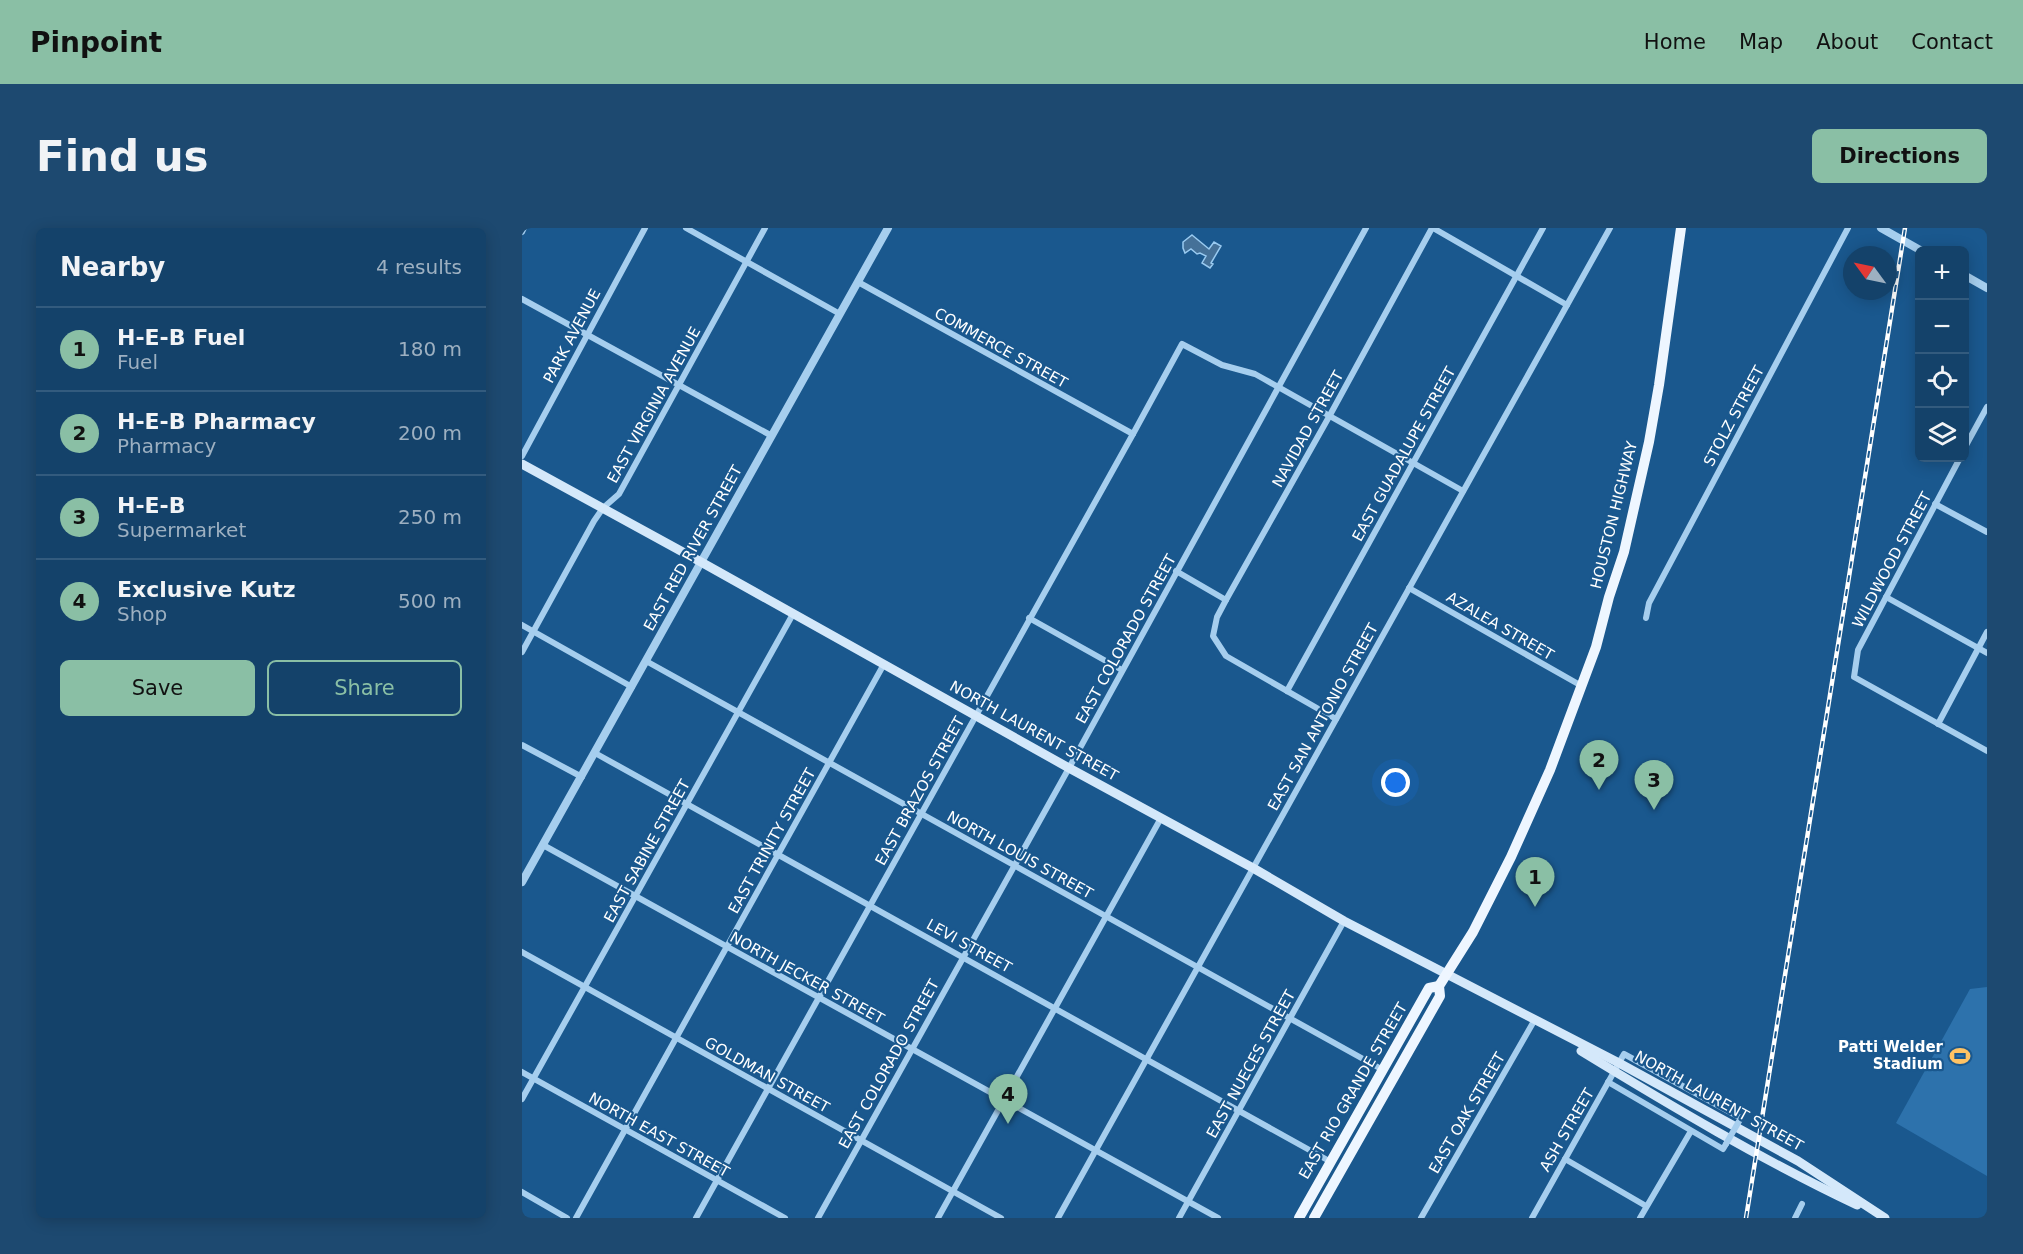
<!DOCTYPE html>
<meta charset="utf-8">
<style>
body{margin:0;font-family:"DejaVu Sans",sans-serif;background:#1d4970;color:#f1f3f6}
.controls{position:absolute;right:18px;top:18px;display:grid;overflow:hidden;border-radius:9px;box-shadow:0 3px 15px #0003}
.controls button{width:54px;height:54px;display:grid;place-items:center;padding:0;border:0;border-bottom:2px solid #335b7e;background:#14426a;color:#f1f3f6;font:30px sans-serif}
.compass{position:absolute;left:1321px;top:18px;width:54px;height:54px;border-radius:50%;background:#14426a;box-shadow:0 3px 15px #0003;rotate:303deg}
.you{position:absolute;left:874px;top:555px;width:21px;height:21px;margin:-15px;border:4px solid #fff;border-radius:50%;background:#1a73e8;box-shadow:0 0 0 9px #1a73e833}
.badge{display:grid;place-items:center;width:39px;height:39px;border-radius:50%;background:#8abfa5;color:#111;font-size:20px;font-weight:700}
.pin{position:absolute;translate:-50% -50px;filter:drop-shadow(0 2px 3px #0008)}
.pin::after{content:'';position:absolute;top:32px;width:21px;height:18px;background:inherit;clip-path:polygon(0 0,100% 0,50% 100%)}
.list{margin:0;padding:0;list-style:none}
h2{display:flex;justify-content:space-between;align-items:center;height:78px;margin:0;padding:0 24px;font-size:26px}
h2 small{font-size:20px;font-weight:400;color:#9db0c1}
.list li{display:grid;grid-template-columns:39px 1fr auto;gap:18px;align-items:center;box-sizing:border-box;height:84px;padding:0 24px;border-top:2px solid #335b7e}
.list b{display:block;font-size:22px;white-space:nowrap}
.list p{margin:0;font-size:20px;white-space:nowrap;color:#9db0c1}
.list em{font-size:20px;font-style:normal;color:#9db0c1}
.actions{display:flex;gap:12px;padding:18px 24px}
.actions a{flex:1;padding:14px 0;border:2px solid #8abfa5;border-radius:9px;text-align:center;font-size:21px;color:#8abfa5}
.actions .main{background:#8abfa5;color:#111}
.icon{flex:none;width:33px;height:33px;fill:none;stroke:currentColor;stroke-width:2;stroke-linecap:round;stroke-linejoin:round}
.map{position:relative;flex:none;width:1465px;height:990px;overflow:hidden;border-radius:9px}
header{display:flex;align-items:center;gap:36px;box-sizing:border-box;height:84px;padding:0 30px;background:#8abfa5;color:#111}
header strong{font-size:28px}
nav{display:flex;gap:33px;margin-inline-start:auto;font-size:21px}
.intro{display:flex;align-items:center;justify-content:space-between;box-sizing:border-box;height:144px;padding:0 36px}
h1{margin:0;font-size:42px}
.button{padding:15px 27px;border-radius:9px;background:#8abfa5;color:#111;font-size:21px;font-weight:700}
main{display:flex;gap:36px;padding:0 36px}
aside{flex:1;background:#14426a;border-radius:9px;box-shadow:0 3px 15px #0003}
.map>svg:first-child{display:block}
.green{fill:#2d72ac}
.water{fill:#457198;stroke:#99caf0;stroke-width:1.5}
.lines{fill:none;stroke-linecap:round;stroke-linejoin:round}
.minor{stroke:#a6ceee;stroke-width:6}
.tertiary{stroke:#a6ceee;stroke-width:8}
.secondary{stroke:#d4e8fa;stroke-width:9}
.primary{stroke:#eef6ff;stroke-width:10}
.rail-casing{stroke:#fff;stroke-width:4.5}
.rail{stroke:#1a588e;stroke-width:2;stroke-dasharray:7;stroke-linecap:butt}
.minor-bridge{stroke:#a6ceee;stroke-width:6}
.labels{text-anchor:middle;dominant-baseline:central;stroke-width:4.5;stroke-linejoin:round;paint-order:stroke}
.street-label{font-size:15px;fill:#fff;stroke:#1a588e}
.poi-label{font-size:15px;font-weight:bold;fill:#fff;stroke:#1a588e;text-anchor:end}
</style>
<header>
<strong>Pinpoint</strong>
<nav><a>Home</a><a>Map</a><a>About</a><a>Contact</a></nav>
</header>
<div class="intro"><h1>Find us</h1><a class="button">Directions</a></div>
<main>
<aside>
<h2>Nearby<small>4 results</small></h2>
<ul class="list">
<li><span class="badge">1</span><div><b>H-E-B Fuel</b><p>Fuel</p></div><em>180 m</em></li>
<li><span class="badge">2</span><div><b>H-E-B Pharmacy</b><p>Pharmacy</p></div><em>200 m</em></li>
<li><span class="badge">3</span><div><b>H-E-B</b><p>Supermarket</p></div><em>250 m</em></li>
<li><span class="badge">4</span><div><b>Exclusive Kutz</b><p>Shop</p></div><em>500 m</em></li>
</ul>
<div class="actions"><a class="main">Save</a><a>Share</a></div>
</aside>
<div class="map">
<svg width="1465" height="990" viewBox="0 0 1465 990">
<rect width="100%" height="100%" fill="#1a588e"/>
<!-- green -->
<polygon class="green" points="1465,759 1465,948 1374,895 1448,761"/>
<!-- water -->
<polygon class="water" points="670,7 687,21 692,14 699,18 689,35 691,36 688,40 680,35 684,28 678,25 675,26 669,21 663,25 661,20 661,14"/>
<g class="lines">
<!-- minor -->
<g class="minor">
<polyline points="164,0 318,86"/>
<polyline points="911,0 1045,77"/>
<polyline points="0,4 2,0"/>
<polyline points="336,54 611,206"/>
<polyline points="0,71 250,208"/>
<polyline points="1442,221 1465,179"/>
<polyline points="0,228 123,0"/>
<polyline points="1438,230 1336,422 1332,449 1465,523"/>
<polyline points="1413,276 1465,304"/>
<polyline points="654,343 704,372"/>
<polyline points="887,360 1058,457"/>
<polyline points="1364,369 1465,425"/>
<polyline points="507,390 600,442"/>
<polyline points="1124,390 1127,375 1326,0"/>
<polyline points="0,397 110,459"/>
<polyline points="0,424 72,293 81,280 97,266 243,0"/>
<polyline points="124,433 861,842"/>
<polyline points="765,463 1021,0"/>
<polyline points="814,491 704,428 691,408 695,389 704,372 808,187 910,0"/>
<polyline points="1416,496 1465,404"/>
<polyline points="0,517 60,549"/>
<polyline points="73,525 809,934"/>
<polyline points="21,617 696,990"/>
<polyline points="0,724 479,990"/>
<polyline points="0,844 263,990"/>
<polyline points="1086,854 1201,921 1204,916"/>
<polyline points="0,871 271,386"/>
<polyline points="1043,931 1124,978"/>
<polyline points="0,964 45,990"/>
<polyline points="54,990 362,436"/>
<polyline points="174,990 611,206 660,116 700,137 733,146 742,151 941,263"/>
<polyline points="296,990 547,540 844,0"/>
<polyline points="416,990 639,590"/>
<polyline points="536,990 1088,0"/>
<polyline points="657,990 822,693"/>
<polyline points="899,990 1012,793"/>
<polyline points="1010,990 1102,826 1219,890 1216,895"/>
<polyline points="1118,990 1169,903"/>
<polyline points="1273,990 1280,976"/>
</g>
<!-- tertiary -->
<g class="tertiary">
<polyline points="1359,0 1398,22"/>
<polyline points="1442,47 1465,60"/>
<polyline points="0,654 366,0"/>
</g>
<!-- secondary -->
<g class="secondary">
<polyline points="0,236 179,334 547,540 731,640 822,693 1097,835 1276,933 1363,990"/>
<path d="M1059 823C1149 878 1240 932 1335 977"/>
</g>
<!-- primary -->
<g class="primary">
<polyline points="777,990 907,760 917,758"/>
<polyline points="792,990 918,768 917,758 951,704 989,629 1028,542 1074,419 1087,369 1102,324 1127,214 1137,157 1159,0"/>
</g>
<!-- rail casing -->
<g class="rail-casing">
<polyline id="rail" points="1224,990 1383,0"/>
</g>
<!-- rail -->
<use href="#rail" class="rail"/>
<!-- minor-bridge -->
<polyline class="minor-bridge" points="1204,916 1216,895"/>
</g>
<!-- icons -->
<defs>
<g id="stadium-bare" transform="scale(1.62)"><path d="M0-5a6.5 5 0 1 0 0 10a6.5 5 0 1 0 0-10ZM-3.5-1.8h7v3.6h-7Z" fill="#ffc364" stroke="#1a588e" stroke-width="2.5" paint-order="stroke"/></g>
</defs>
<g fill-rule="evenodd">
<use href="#stadium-bare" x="1438" y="828"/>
</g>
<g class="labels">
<!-- street labels -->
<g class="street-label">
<text transform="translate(50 108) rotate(-62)">PARK AVENUE</text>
<text transform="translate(479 120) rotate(29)">COMMERCE STREET</text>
<text transform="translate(132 177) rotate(-61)">EAST VIRGINIA AVENUE</text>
<text transform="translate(1212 188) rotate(-62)">STOLZ STREET</text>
<text transform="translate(786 201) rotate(-61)">NAVIDAD STREET</text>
<text transform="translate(882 226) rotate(-61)">EAST GUADALUPE STREET</text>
<text transform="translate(1092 287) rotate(-76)">HOUSTON HIGHWAY</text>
<text transform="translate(171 320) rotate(-61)">EAST RED RIVER STREET</text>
<text transform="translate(1370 332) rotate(-62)">WILDWOOD STREET</text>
<text transform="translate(978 398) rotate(30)">AZALEA STREET</text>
<text transform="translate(604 411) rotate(-61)">EAST COLORADO STREET</text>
<text transform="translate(801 489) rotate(-61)">EAST SAN ANTONIO STREET</text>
<text transform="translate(512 503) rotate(29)">NORTH LAURENT STREET</text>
<text transform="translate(398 563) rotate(-61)">EAST BRAZOS STREET</text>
<text transform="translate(250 613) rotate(-61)">EAST TRINITY STREET</text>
<text transform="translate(125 623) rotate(-61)">EAST SABINE STREET</text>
<text transform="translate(498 627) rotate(29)">NORTH LOUIS STREET</text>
<text transform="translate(447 718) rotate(29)">LEVI STREET</text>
<text transform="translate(285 750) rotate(29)">NORTH JECKER STREET</text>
<text transform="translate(367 836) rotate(-61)">EAST COLORADO STREET</text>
<text transform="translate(729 836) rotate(-61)">EAST NUECES STREET</text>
<text transform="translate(245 847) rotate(29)">GOLDMAN STREET</text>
<text transform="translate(831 863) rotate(-60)">EAST RIO GRANDE STREET</text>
<text transform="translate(1197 873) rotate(29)">NORTH LAURENT STREET</text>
<text transform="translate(945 885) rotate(-60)">EAST OAK STREET</text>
<text transform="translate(1045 902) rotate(-60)">ASH STREET</text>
<text transform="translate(137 907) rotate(29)">NORTH EAST STREET</text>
</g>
<!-- poi labels -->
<g class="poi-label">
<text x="1421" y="819">Patti Welder<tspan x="1421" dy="17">Stadium</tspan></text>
</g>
</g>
</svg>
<div class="controls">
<button>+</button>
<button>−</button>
<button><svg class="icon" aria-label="locate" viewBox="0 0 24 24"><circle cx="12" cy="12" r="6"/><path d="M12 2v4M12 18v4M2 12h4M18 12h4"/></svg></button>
<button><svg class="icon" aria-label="layers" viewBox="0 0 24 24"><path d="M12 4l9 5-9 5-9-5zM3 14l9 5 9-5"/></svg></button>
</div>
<svg class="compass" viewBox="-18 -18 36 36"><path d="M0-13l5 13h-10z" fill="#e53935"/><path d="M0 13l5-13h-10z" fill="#9db0c1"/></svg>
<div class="you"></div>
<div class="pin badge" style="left:1013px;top:679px">1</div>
<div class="pin badge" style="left:1077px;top:562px">2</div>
<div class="pin badge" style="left:1132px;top:582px">3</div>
<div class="pin badge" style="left:486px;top:896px">4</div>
</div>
</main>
